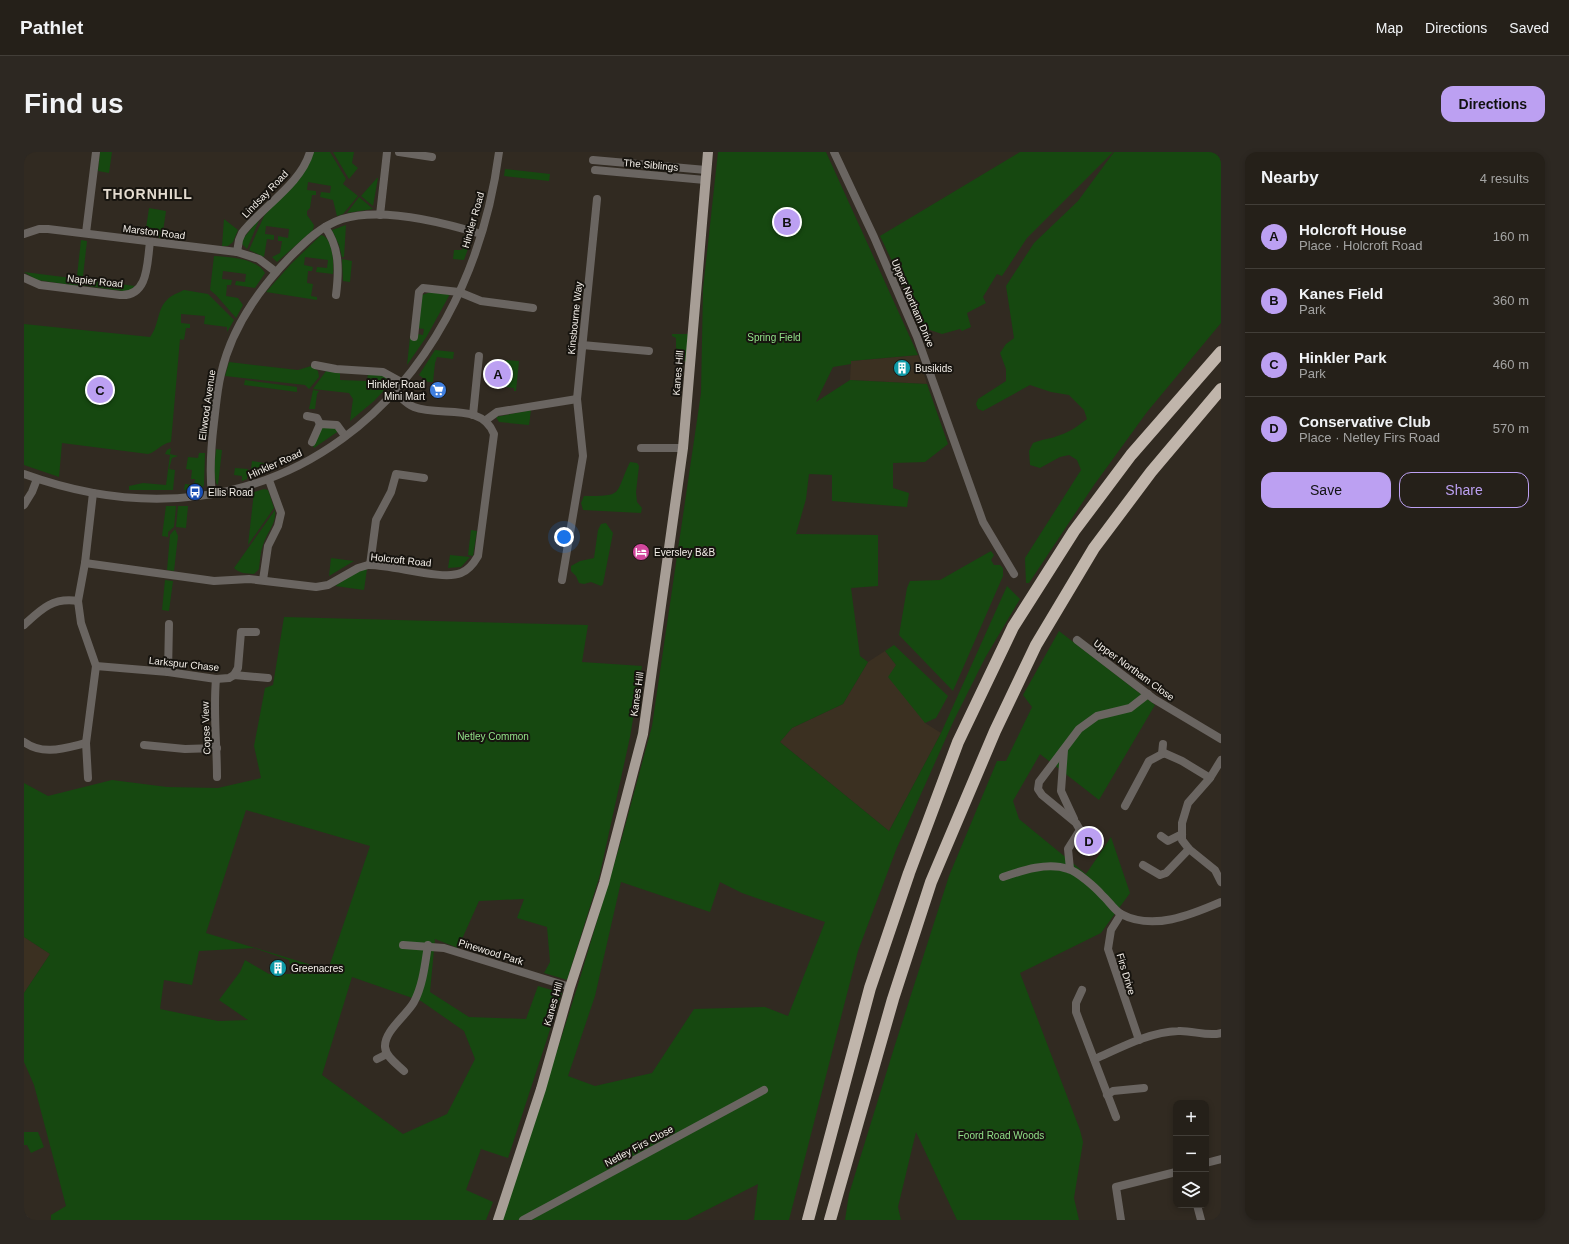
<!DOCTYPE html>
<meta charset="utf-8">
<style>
body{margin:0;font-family:Helvetica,sans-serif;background:#2d2822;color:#f1f3f6}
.controls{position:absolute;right:12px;bottom:12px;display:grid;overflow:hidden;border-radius:8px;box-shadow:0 2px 6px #0003}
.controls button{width:36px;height:36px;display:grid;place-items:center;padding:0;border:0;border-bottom:1px solid #423e38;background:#252019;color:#f1f3f6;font:20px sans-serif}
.you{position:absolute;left:540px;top:385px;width:14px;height:14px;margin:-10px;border:3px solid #fff;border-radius:50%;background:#1a73e8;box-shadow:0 0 0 6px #1a73e833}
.badge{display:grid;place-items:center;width:26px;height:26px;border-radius:50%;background:#bca0f2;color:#111;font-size:13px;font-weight:700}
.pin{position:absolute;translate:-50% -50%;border:2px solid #fff;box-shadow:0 1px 4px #0006}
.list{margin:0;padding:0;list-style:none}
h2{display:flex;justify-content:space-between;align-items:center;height:52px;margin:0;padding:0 16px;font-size:17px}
h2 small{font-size:13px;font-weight:400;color:#a3a3a2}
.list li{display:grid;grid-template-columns:26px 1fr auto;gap:12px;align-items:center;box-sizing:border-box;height:64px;padding:0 16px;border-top:1px solid #423e38}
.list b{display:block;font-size:15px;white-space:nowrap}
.list p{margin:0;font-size:13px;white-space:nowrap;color:#a3a3a2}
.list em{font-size:13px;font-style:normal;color:#a3a3a2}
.actions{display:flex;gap:8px;padding:12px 16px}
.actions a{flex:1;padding:9px 0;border:1px solid #bca0f2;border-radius:12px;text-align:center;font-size:14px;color:#bca0f2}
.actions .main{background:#bca0f2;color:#111}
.icon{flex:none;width:22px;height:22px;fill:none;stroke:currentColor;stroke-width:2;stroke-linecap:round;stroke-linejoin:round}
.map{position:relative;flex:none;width:1197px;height:1068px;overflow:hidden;border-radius:12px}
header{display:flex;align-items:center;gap:24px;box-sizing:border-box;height:56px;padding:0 20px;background:#252019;border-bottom:1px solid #423e38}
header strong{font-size:19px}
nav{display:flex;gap:22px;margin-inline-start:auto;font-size:14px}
.intro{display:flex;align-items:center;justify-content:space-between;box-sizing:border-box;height:96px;padding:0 24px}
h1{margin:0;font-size:28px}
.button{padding:10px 18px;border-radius:12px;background:#bca0f2;color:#111;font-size:14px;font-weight:700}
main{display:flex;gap:24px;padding:0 24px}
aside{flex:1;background:#252019;border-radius:12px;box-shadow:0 2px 6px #0003}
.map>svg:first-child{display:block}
.built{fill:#3b3021}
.green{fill:#164810;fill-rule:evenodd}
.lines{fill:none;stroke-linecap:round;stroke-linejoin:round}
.minor{stroke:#6a6561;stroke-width:8}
.primary{stroke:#a79e96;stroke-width:10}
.motorway{stroke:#c0b5ab;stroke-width:12}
.labels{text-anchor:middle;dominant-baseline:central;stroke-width:4;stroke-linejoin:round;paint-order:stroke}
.street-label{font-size:10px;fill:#f4efe9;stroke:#17140f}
.park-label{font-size:10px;fill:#92e189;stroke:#17140f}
.poi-label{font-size:10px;fill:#f4efe9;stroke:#17140f;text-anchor:start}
.district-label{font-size:14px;font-weight:bold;letter-spacing:1px;fill:#e4dbcf;stroke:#17140f}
</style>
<header>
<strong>Pathlet</strong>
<nav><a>Map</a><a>Directions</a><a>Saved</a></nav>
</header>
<div class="intro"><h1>Find us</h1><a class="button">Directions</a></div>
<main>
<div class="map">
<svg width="1197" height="1068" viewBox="0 0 1197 1068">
<rect width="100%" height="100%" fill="#312a21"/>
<!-- built -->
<g class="built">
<polygon points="894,203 903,232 826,228 827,209"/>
<polygon points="861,499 872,513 901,571 917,581 865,679 756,590 768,576 819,552 844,510"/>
<polygon points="0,785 26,802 0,841"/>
</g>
<!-- green -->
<g class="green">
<polygon points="76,0 88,0 85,21 74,19"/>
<polygon points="289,0 306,0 322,27 319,32 334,44 319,62 313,64 309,48 296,45 297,40 306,41 307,34 284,30 283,38 292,39 292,43 288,43 286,56 283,59 283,63 290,73 289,78 253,110 248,105 256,101 258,89 254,89 254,84 264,86 265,77 242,74 241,82 250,83 250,88 243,87 240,105 225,98 240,64 281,18"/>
<polygon points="309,0 330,0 328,11 334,16 325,27"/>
<path d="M694 0H802L894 203 827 209V212L809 215 792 250 826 228 903 232 924 292 901 310 869 311V336L885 341 883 355 808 349V323L785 322 782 347 772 382 854 383V434L827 436 836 504 844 510 819 552 768 576 756 590 865 679 917 581 983 434 996 447 961 506 930 568 872 698 834 799 765 1068H730L734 1032 663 1068H477L504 990 553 836 597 689 628 574 677 241 679 137ZM597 730 686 760 696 730 718 741 801 770 764 864 741 855 670 857 628 921 571 934 544 924 571 844Z"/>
<polygon points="996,0 1089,0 1003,86 978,124 973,122 959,145 962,151 943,161 947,175 938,179 936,177 918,182 900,176 856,84"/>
<path d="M1090 0H1197V171L1123 260 1070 333 1005 431H1002L1001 406 1057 318 1053 308 1045 303 1036 305 1016 316 1006 313 1005 299 1009 291C1018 287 1027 287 1036 283 1046 280 1055 273 1063 267L1060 258 1045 243 1027 240 1006 233 959 259 954 257 952 252 954 247 982 229V217L976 201 982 192 990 186 982 134 1010 91 1054 49Z"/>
<polygon points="481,17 526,22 525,29 480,24"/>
<polygon points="353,26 354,26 349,54 337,44"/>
<polygon points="335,45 349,57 323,61"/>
<polygon points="125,56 142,59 138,86 121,83"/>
<polygon points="200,67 214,78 209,90 204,94 198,94"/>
<polygon points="235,67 235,68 223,97 217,91 218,88"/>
<polygon points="322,73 320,105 318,105 315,93 308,78"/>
<path d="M297 83C309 85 310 112 309 122L292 120 293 115 303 116 304 108 281 105 280 113 289 115 288 119H284L283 131 289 132 287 144 293 145V148L242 140 267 112Z"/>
<polygon points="439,84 444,86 446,91 440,108 429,107 430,98 438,98"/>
<polygon points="57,88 63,89 59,124 53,124"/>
<path d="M190 104C206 105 232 106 241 121L231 136 211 133 212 129 221 130 222 122 199 119 198 127 208 128 207 133H203L202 144 214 146 219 153 212 166 192 143 186 138Z"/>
<polygon points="318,107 328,109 326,130 319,129"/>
<polygon points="0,120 55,127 54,134 13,128"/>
<polygon points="57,127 111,134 106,138 99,139 56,133"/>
<path d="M160 138 184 142 210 168 203 180V175L180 172 181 164 157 162V171L166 172V176H162L160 188 156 187 147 290C136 292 133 300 124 302L38 291 35 325 0 313V172L126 185C135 174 133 157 143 148 147 143 154 141 160 138Z"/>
<polygon points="407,140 426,142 403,184 383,213 386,185 392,186 393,182 399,183 400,177 393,176 398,143"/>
<polygon points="648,182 666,182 662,211 652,196 652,186 648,184"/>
<polygon points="411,198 430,200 429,207 413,205 411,211 409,230 404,230 395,223"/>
<polygon points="482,208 495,209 492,239 490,239 490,236 476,234 477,231 479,231"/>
<polygon points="205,210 274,218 287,214 294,219 295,225 285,237 281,233 201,224"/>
<polygon points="302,219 316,221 316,228 343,229 344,221 356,221 370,228 350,249 326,269 329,247 325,241 289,237"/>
<polygon points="221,228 273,235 273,240 220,233"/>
<polygon points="289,238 295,239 293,242 291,257 285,257"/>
<polygon points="507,258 505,273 475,270 472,265"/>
<polygon points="309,275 316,278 290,296 289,294 297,276"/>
<polygon points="147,296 146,302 154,304 148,306 145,317 151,318 149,338 105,338 105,334 119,331 142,333 146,303 141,302 143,298"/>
<polygon points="192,297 198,298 194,333 192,331 190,319"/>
<polygon points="175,301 181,301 180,333 178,336 160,338 161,332 170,333 171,327 167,327 168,318 162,317 164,305 174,306"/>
<polygon points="228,309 240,311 238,322 234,324 235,318 231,318 230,325 226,326"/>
<path d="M606 310 613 311 615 314 612 340 613 350 618 356 617 361 559 358 557 351 560 344C601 344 590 343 606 310Z"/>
<polygon points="211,316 224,317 223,327 218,329 218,324 210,323"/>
<polygon points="240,337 244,338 250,356 224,393 230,340"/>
<polygon points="142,354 152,354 150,375 144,380 144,385 138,384"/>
<polygon points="154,354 164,354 162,376 152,375"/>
<path d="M251 358C253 371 243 380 239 393 236 401 236 409 235 417L230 422C222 421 216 422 210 416Z"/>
<polygon points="582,371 589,381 579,432 577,434 567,430 560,432 555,431 552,424 547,419 547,414 556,409 570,406 574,378 577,372"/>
<polygon points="151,377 154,384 150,419 143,418 146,383"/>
<polygon points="447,378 453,379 449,404 444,403"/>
<polygon points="967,399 970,403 967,408 970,413 976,413 979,416 979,424 929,539 875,483 883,436 886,429 916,428"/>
<polygon points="426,403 446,405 437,415 424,416"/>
<polygon points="307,406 330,409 305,424"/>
<polygon points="343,417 340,438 311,434 334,419"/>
<polygon points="141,428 149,429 145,459 138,458"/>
<path d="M260 465 564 473 558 510 618 514 606 585 575 726 543 828 520 821 526 810 523 775 493 766 500 747 455 749 434 796 411 787 406 840 445 865 502 867 514 834 538 841 484 1006 457 997 442 1038 469 1050 462 1068H27V1063L42 1054 10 933 0 910V841L26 802 0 785V631L24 644 88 628 143 635 194 636 237 626 230 594 241 536 249 533ZM222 658 346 694 304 818 182 781ZM230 796 265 808 268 822H245L221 808 216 820 195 848 224 868 194 869 136 857 140 828 168 833 175 799ZM328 825 397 849 440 879 451 907 423 962 379 982 298 923Z"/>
<polygon points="1035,479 1131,553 1075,648 1016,602 989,649 995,667 1062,722 1087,685 1106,741 1077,781 996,821 1056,978 1059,990 1050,1046 1055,1068 933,1068 892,980 874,1055 877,1068 821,1068 825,1042 870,896 925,724 973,609 982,609 1008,555 999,543"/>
<polygon points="870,493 924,544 912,566 901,571 864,525 872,513 861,499"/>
<polygon points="0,980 14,980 20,995 7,1001 3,993 0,993"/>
</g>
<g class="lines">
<!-- minor -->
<g class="minor">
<polyline points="375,0 408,5"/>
<polyline points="810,0 850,85 893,185 959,370 990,422"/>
<polyline points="569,8 682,18"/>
<polyline points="571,18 681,28"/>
<polyline points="356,63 363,0"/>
<path d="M301 75C316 96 315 119 312 143"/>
<polyline points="62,81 72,0"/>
<polyline points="0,82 15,77 24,77 213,100 235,107 252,120"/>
<path d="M213 100 215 88 218 81C238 55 277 32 286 0"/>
<path d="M0 126 16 133 96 143C125 145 123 110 126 90"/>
<polyline points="390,185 395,140 399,136 435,140 457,149 509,156"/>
<polyline points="558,193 625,199"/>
<polyline points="291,213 312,217 359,220 379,231"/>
<polyline points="449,263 455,204"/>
<polyline points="283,264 293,266 296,272"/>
<polyline points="462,268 473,260 553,247"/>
<polyline points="288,290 296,272 313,273 321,284"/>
<polyline points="617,296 659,296"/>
<path d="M0 322C248 412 443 245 475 0"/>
<path d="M188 342C185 318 187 295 190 270 192 254 193 238 197 222 207 177 235 137 267 104 282 89 297 74 318 67 357 55 418 70 457 82"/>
<polyline points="0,353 8,340 13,327"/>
<path d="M61 411 190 429 225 427 292 435 304 433 334 416 344 413C367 412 418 429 437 421 445 418 450 411 454 404L470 282C458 250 416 265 390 255 382 252 377 245 371 240"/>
<polyline points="346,413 352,368 367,340 372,322 400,326"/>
<polyline points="239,428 244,394 254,374 257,361 245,328"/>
<polyline points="538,428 559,304 553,247 573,47"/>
<path d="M0 473C17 457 29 445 54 449"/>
<polyline points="1053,488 1130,547 1197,587"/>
<polyline points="72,514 144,520 192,527 205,526 210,523 244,526"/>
<polyline points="144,520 145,472"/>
<polyline points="210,523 214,516 217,480 232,480"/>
<path d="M192 527C189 560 193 592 193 625"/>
<path d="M0 590C19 604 41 596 62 591"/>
<polyline points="120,593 161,597 193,596"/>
<polyline points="1040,598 1037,639 1050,667"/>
<polyline points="1138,602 1139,592"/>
<polyline points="1197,608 1186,626 1164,651 1158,671 1158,688 1165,697 1191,718 1197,730"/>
<polyline points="64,626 62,591 72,514 57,471 54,449 61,411 69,341"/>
<polyline points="1101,654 1125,609 1140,601 1158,609 1186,626"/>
<polyline points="1137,684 1144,689 1158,682"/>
<polyline points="1119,713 1136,723 1142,721 1165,697"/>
<polyline points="1046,717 1044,697 1056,678 1052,671 1018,643 1014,637 1015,630 1055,577 1073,564 1106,556 1124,542"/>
<path d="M979 725C999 718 1024 710 1044 717 1053 719 1072 736 1078 743 1084 748 1090 758 1097 762 1129 779 1167 763 1197 750"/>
<polyline points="1097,762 1087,778 1084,797 1115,888"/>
<polyline points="379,793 420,796 546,835"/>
<polyline points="1058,838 1052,851 1052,860 1092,965"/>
<polyline points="353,907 363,902"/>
<path d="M1071 907C1096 896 1125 880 1154 879 1168 878 1184 885 1197 881"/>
<path d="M380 919C373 912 362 905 361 895 360 879 382 864 390 850 399 833 401 812 404 793"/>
<polyline points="1083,943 1089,939 1120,936"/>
<polyline points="1182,1011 1197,1007"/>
<polyline points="1173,1053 1177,1068"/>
<polyline points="0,1067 1,1068"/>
<polyline points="499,1068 740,938"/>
<polyline points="1097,1068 1092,1035 1152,1020"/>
</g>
<!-- primary -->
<polyline class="primary" points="474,1068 517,937 546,835 580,731 619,582 659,296 684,0"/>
<!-- motorway -->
<g class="motorway">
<polyline points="784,1068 846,836 885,721 934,590 989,475 1050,379 1107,303 1197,200"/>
<polyline points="806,1068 869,847 907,730 971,579 1012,493 1070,396 1127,320 1197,237"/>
</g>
</g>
<!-- icons -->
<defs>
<g id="building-disc" transform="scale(0.9)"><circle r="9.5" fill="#0f9aa8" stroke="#17140f"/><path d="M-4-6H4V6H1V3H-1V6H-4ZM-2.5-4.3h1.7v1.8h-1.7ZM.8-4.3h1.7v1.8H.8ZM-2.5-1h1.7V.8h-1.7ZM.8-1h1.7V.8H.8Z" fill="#fff"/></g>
<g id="supermarket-disc" transform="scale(0.9)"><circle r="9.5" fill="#3f7fe0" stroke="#17140f"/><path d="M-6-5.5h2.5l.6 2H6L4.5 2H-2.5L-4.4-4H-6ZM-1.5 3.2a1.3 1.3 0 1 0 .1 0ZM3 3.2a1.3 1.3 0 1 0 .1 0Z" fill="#fff"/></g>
<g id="bus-disc" transform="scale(0.9)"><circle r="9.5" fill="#1a4fb4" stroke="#17140f"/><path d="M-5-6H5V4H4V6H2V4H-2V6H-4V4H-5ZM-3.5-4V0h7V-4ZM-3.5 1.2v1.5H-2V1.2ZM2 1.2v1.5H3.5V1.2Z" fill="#fff"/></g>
<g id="hotel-disc" transform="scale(0.9)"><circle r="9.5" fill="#d1479c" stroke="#17140f"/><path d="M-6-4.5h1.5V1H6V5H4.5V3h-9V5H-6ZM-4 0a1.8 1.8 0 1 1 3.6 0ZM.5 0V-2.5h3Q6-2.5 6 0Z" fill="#fff"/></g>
</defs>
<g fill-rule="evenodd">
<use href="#building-disc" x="878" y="216"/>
<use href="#supermarket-disc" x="414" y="238"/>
<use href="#bus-disc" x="171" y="340"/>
<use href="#hotel-disc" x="617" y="400"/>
<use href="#building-disc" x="254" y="816"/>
</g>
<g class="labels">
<!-- street labels -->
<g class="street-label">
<text transform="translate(627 13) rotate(5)">The Siblings</text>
<text transform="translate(241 42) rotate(-46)">Lindsay Road</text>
<text transform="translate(449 68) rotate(-74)">Hinkler Road</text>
<text transform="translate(130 80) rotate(7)">Marston Road</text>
<text transform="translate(71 129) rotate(6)">Napier Road</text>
<text transform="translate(889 151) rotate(67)">Upper Northam Drive</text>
<text transform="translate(551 166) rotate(-84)">Kinsbourne Way</text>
<text transform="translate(654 221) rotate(-85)">Kanes Hill</text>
<text transform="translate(183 253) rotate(-82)">Ellwood Avenue</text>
<text transform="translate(251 312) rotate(-24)">Hinkler Road</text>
<text transform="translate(377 408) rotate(6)">Holcroft Road</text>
<text transform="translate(160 512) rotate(6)">Larkspur Chase</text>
<text transform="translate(1110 518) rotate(36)">Upper Northam Close</text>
<text transform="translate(613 542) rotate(-82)">Kanes Hill</text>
<text transform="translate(182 576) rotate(-92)">Copse View</text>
<text transform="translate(467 800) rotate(17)">Pinewood Park</text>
<text transform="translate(1102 822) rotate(73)">Firs Drive</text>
<text transform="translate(529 852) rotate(-74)">Kanes Hill</text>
<text transform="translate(615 994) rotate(-28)">Netley Firs Close</text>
</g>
<!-- park labels -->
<g class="park-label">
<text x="750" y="185">Spring Field</text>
<text x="469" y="584">Netley Common</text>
<text x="977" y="983">Foord Road Woods</text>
</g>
<!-- poi labels -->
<g class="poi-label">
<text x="891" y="216">Busikids</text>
<text x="401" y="232" text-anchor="end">Hinkler Road<tspan x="401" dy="12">Mini Mart</tspan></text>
<text x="184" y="340">Ellis Road</text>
<text x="630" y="400">Eversley B&amp;B</text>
<text x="267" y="816">Greenacres</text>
</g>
<!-- district labels -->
<g class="district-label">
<text x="124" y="42">THORNHILL</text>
</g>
</g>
</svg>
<div class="controls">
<button>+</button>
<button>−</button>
<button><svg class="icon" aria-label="layers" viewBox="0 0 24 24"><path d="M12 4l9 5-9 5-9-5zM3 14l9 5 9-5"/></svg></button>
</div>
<div class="you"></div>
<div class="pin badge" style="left:474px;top:222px">A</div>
<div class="pin badge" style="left:763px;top:70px">B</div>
<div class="pin badge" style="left:76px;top:238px">C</div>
<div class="pin badge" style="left:1065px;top:689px">D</div>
</div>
<aside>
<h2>Nearby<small>4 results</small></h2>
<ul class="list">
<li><span class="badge">A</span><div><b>Holcroft House</b><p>Place · Holcroft Road</p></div><em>160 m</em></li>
<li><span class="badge">B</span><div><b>Kanes Field</b><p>Park</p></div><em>360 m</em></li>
<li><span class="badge">C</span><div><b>Hinkler Park</b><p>Park</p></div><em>460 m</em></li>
<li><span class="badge">D</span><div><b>Conservative Club</b><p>Place · Netley Firs Road</p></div><em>570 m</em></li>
</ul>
<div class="actions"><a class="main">Save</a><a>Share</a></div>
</aside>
</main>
